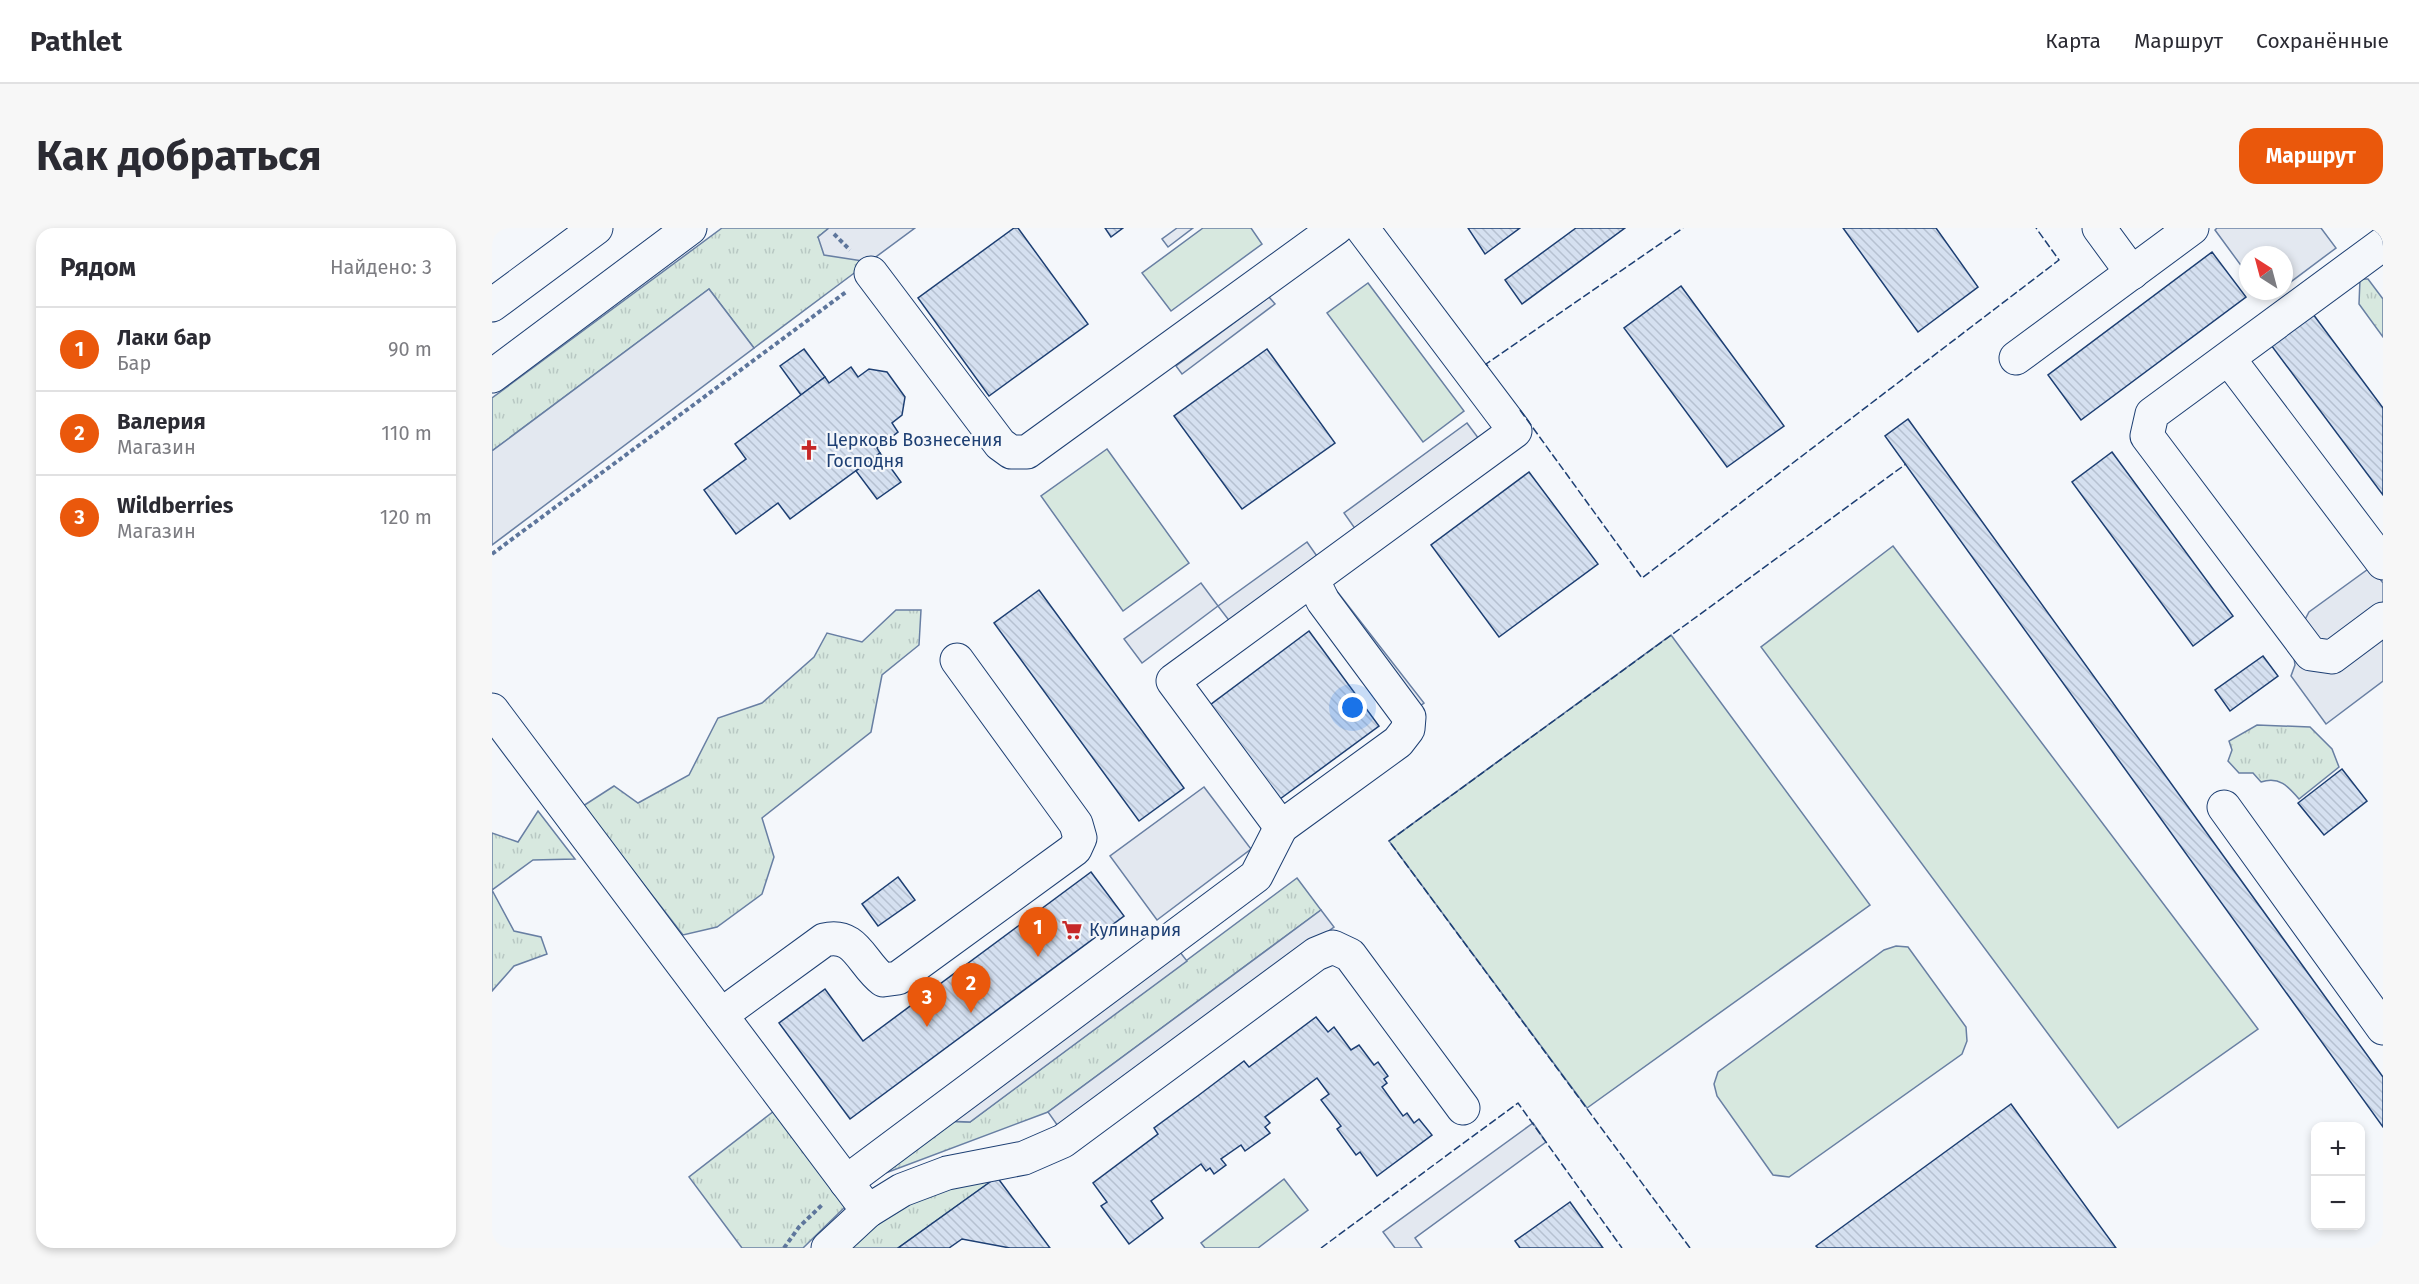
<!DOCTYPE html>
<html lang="ru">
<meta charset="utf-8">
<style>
body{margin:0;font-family:"Fira Sans",sans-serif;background:#f7f7f7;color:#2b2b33}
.controls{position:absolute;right:18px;bottom:18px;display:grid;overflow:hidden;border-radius:12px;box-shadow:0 3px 9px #0003}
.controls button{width:54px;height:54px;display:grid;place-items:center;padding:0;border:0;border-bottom:2px solid #e1e1e2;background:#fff;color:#2b2b33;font:30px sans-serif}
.compass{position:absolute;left:1747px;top:18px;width:54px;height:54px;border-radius:50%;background:#fff;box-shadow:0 3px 9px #0003;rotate:324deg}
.you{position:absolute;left:861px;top:480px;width:21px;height:21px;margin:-15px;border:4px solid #fff;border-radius:50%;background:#1a73e8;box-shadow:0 0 0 9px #1a73e833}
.badge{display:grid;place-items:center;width:39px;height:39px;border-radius:50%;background:#ea580c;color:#fff;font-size:20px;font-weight:700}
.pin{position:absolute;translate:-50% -50px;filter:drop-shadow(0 2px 3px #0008)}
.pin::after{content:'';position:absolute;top:32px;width:21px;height:18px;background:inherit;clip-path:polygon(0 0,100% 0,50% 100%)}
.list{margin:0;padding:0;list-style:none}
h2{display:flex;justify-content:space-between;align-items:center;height:78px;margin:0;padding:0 24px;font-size:26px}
h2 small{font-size:20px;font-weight:400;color:#7c7c81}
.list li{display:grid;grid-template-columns:39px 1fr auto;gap:18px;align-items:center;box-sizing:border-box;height:84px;padding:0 24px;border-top:2px solid #e1e1e2}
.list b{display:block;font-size:22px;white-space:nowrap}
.list p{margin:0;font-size:20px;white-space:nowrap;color:#7c7c81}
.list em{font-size:20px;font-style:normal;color:#7c7c81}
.map{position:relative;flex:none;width:1891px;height:1020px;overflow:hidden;border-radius:18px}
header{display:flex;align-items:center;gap:36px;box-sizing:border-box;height:84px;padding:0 30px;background:#fff;border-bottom:2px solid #e1e1e2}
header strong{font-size:28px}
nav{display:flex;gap:33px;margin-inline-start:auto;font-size:21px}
.intro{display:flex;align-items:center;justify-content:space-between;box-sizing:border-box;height:144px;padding:0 36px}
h1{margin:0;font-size:42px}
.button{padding:15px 27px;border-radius:18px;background:#ea580c;color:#fff;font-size:21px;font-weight:700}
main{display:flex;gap:36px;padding:0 36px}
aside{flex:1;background:#fff;border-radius:18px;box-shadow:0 3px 9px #0003}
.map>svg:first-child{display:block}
.grass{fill:url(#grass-tufts);stroke:#687fa3;stroke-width:1.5}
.green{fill:#d7e8df;stroke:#687fa3;stroke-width:1.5}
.parking{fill:#e3e8f0;stroke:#687fa3;stroke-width:1.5}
.building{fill:url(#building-back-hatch);stroke:#1d3f73;stroke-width:1.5}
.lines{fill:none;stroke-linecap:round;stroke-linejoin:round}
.minor-casing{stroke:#1d3f73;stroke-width:35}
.major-casing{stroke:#1d3f73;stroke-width:35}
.path{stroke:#5e769c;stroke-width:4;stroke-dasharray:4.5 3;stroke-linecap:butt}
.minor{stroke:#f4f7fb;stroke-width:33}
.major{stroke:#f4f7fb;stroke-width:33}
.fence{stroke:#1d3f73;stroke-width:1.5;stroke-dasharray:8 3;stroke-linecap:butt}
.labels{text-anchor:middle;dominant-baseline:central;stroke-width:4.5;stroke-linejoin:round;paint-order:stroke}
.poi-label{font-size:18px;fill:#1d3f73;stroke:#f4f7fb;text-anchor:start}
</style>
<header>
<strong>Pathlet</strong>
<nav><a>Карта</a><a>Маршрут</a><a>Сохранённые</a></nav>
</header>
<div class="intro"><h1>Как добраться</h1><a class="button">Маршрут</a></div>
<main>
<aside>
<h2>Рядом<small>Найдено: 3</small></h2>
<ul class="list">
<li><span class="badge">1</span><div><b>Лаки бар</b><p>Бар</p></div><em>90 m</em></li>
<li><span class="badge">2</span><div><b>Валерия</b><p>Магазин</p></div><em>110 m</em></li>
<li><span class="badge">3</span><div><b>Wildberries</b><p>Магазин</p></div><em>120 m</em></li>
</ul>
</aside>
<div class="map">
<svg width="1891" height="1020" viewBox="0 0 1891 1020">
<defs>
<pattern id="grass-tufts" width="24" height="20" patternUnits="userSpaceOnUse" patternTransform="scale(1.5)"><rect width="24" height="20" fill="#d7e8df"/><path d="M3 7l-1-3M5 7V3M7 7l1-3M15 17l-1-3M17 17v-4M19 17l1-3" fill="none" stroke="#b8c8c3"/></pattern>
<pattern id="building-back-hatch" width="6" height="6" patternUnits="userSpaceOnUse" patternTransform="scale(1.5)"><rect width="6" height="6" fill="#d5e0f0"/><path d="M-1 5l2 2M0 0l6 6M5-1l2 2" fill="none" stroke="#b6c1d1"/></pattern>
</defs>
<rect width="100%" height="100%" fill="#f4f7fb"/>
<!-- grass -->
<g class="grass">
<polygon points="230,0 337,0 326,9 377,34 262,120 217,61 0,223 0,170"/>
<polygon points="1868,51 1876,51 1891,71 1891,109 1867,76"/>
<polygon points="404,382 429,382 427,417 390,447 379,504 270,590 282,629 270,666 225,699 191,707 91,578 122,558 146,575 197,547 226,490 270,475 322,429 335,405 370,414"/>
<path d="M1765 497 1818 499 1840 521 1847 539 1807 571C1796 558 1787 548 1769 554L1761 545H1747L1736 533 1740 522 1737 513Z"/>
<polygon points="46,583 83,631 41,632 0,662 0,605 26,614"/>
<polygon points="805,650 829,682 556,884 375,952 451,893 478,894"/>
<polygon points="0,662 22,703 49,709 55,726 22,738 0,763"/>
<polygon points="282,883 353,979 311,1020 250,1020 197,949"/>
<polygon points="505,949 406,1020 357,1020 390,987 458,958"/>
</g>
<!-- green -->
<g class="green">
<polygon points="711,0 759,0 770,16 679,83 650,45"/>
<polygon points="876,55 972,183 931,214 835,85"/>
<polygon points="615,221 697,335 631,383 549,268"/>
<polygon points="1401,318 1766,801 1626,900 1269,419"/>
<polygon points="1179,407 1378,677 1095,880 897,613"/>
<polygon points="1404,718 1416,719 1474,799 1475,813 1470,826 1297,949 1281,947 1225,868 1222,856 1226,844 1392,722"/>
<polygon points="792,951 816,982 766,1020 713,1020 709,1015"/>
</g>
<!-- parking -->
<g class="parking">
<polygon points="337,0 423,0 377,34 332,27 326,9"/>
<polygon points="685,0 701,0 676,19 670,11"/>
<polygon points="1725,0 1829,0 1844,20 1792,59 1792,27 1756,27 1756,47 1723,2"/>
<polygon points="217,61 262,120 0,317 0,223"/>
<polygon points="777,69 783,76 690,146 684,138"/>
<polygon points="975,195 987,211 864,302 852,285"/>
<polygon points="815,314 827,331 739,395 726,378 650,435 632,411 709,355 726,378"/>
<polygon points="1879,339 1891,355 1891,453 1834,496 1799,448 1803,437 1800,416 1817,384"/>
<polygon points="844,362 932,475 924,481 836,368"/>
<polygon points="712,559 759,621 665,692 618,628"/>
<polygon points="829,682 842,699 568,901 556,884"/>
<polygon points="684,719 695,733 478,894 451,893"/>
<polygon points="1041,895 1054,914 923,1010 930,1020 903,1020 891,1004"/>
</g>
<!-- building -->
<g class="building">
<polygon points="522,0 526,0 596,96 497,168 426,70"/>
<polygon points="613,0 631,0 619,9"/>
<polygon points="976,0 1028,0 993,26"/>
<polygon points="1084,0 1133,0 1030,76 1013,52"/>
<polygon points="1351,0 1444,0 1486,59 1426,104"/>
<polygon points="1720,24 1754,69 1589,192 1556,147"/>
<polygon points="1189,58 1292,198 1235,239 1132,100"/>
<polygon points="1818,82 1891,180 1891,267 1776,113"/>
<polygon points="312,121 333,149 309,167 288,138"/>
<polygon points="775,121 843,215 750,281 682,188"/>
<polygon points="359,139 366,149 377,141 395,144 413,169 410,187 400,195 406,204 385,220 388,225 298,291 286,275 244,306 212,262 254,231 243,216 333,149 337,155"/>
<polygon points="1416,191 1891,849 1891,899 1393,208"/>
<polygon points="1620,224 1741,388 1701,418 1580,254"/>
<polygon points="388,225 409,254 385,271 364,243"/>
<polygon points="1037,244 1106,336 1007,409 939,317"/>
<polygon points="547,362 692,560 647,593 502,395"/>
<polygon points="817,403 887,498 788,571 718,477"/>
<polygon points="1771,428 1786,448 1738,483 1723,462"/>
<polygon points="1850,541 1875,573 1832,607 1806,575"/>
<polygon points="599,644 632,688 358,891 287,795 333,761 371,813"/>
<polygon points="406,649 423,672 386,698 370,676"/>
<polygon points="824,789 836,804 842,799 859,822 867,817 882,837 886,834 896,848 892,851 895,855 890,859 911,888 915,885 922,895 927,891 940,907 885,948 868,924 864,927 845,901 849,898 829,872 837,866 825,850 773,889 778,895 773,899 778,905 753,923 749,917 729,931 734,937 722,946 718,940 714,943 709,936 659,973 671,990 637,1016 609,978 615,974 601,955 666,906 662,900 707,867 752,833 757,839"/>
<polygon points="1519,876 1624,1020 1326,1020 1324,1018"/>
<polygon points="505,949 558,1020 518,1020 470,1011 457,1020 406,1020"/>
<polygon points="1078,974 1111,1020 1028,1020 1023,1013"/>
</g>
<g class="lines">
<!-- minor casing -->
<g class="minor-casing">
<g id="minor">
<polyline points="1607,0 1640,45"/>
<polyline points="1891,16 1660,186 1655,208 1819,426 1840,429 1891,391"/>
<polyline points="379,45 508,216 519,224 535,224 844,0"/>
<polyline points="1524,130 1700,0"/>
<polyline points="1737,131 1891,335"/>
<polyline points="821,353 831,373 917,489 916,501 906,514 789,599 681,453 1023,203 870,0"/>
<polyline points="0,482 376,983"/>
<polyline points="1732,579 1891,800"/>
<path d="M229 787 332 712C364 704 369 735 391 752L406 750 583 621 588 610 584 596 465 432"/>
<polyline points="354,954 764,648 789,599"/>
<polyline points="336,1020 376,983 410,962 455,945 532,930 571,913 824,726 841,719 858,727 971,880"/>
</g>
</g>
<!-- major casing -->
<g class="major-casing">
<g id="major">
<polyline points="0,77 104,0"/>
<polyline points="0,148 198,0"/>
</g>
</g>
<!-- path -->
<g class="path">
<polyline points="342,6 358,22"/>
<polyline points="0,326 354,64"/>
<polyline points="292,1020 307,999 331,976"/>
</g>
<!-- minor -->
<use href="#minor" class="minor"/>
<!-- major -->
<use href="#major" class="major"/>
<!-- fence -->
<g class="fence">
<polyline points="996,138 994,136 1191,0"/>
<polyline points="1028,182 1150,350 1567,32 1544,0"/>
<polyline points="829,1020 1026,875 1130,1020"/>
<polyline points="1198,1020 897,613 1414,236"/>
</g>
</g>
<!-- icons -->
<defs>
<g id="church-bare" transform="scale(1.62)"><path d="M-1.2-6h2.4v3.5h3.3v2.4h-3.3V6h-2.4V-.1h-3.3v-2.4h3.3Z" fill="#c62828" stroke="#f4f7fb" stroke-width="2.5" paint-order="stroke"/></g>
<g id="supermarket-bare" transform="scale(1.62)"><path d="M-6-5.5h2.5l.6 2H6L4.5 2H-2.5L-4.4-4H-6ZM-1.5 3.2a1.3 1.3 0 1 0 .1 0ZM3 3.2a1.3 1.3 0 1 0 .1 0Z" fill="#c62828" stroke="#f4f7fb" stroke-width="2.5" paint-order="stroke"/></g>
</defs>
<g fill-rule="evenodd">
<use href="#church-bare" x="317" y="222"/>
<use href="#supermarket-bare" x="580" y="702"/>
</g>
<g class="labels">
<!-- poi labels -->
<g class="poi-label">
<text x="334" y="212">Церковь Вознесения<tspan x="334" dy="21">Господня</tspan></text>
<text x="597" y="702">Кулинария</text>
</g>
</g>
</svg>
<div class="controls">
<button>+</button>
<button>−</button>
</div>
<svg class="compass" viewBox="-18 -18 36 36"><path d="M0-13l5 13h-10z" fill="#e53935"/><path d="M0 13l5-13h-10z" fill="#7c7c81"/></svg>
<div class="you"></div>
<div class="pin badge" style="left:546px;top:729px">1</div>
<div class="pin badge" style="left:479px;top:785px">2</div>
<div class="pin badge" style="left:435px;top:799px">3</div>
</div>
</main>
